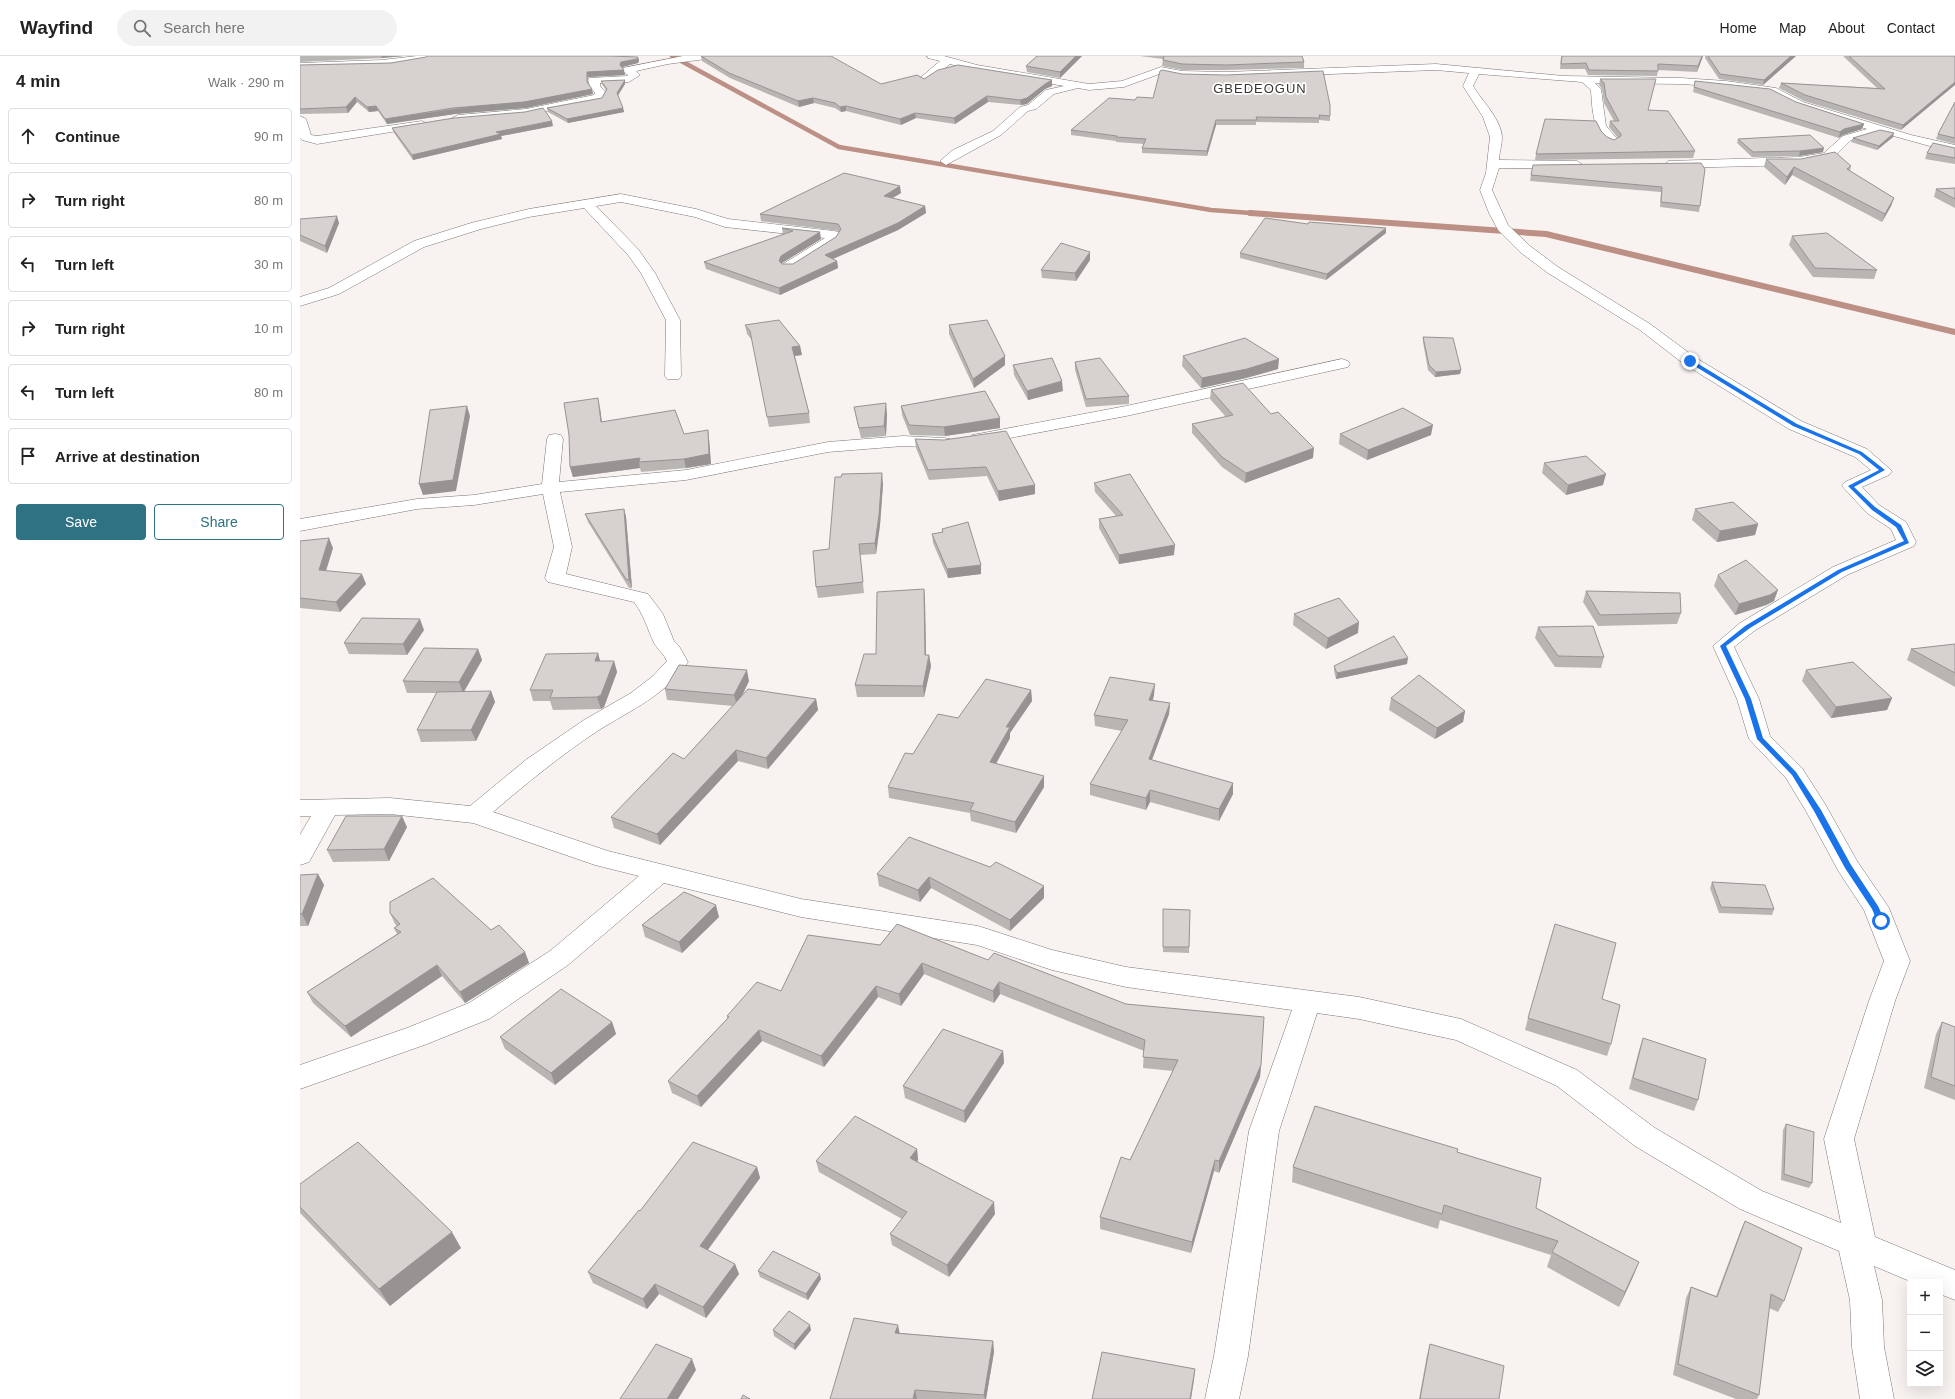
<!DOCTYPE html>
<meta charset="utf-8">
<style>
body{margin:0;font-family:Helvetica,sans-serif;background:#f2f2f2;color:#222}
.controls{position:absolute;right:12px;bottom:12px;display:grid;overflow:hidden;border-radius:4px;box-shadow:0 4px 16px #0002}
.controls button{width:36px;height:36px;display:grid;place-items:center;padding:0;border:0;border-bottom:1px solid #e0e0e0;background:#fff;color:#222;font:20px sans-serif}
.stop{position:absolute;width:12px;height:12px;margin:-9px;border:3px solid #1a73e8;border-radius:50%;background:#fff}
.stop.end{background:#1a73e8;border-color:#fff;box-shadow:0 1px 4px #0008}
.list{margin:0;padding:0;list-style:none}
h2{display:flex;justify-content:space-between;align-items:center;height:52px;margin:0;padding:0 16px;font-size:17px}
h2 small{font-size:13px;font-weight:400;color:#767676}
.list li{display:grid;grid-template-columns:26px 1fr auto;gap:12px;align-items:center;box-sizing:border-box;height:56px;margin:0 8px 8px;padding:0 8px;border:1px solid #e0e0e0;border-radius:4px}
.list b{display:block;font-size:15px;white-space:nowrap}
.list em{font-size:13px;font-style:normal;color:#767676}
.actions{display:flex;gap:8px;padding:12px 16px}
.actions a{flex:1;padding:9px 0;border:1px solid #2e7283;border-radius:4px;text-align:center;font-size:14px;color:#2e7283}
.actions .main{background:#2e7283;color:#fff}
.icon{flex:none;width:22px;height:22px;fill:none;stroke:currentColor;stroke-width:2;stroke-linecap:round;stroke-linejoin:round}
.map{position:relative;flex:none;width:1655px;height:1343px;overflow:hidden}
header{display:flex;align-items:center;gap:24px;box-sizing:border-box;height:56px;padding:0 20px;background:#fff;border-bottom:1px solid #e0e0e0}
header strong{font-size:19px}
nav{display:flex;gap:22px;margin-inline-start:auto;font-size:14px}
.search{width:280px;height:36px;background:#f2f2f2;display:flex;align-items:center;gap:10px;box-sizing:border-box;padding:0 14px;border-radius:22px;color:#767676;font-size:15px}
main{display:flex}
aside{flex:1;background:#fff}
.map>svg:first-child{display:block}
.lines{fill:none;stroke-linecap:round;stroke-linejoin:round}
.stream-far1{stroke:#bc9084;stroke-width:4.5}
.stream{stroke:#bc9084;stroke-width:6}
.street-casing{stroke:#7b7675;stroke-width:1}
.street{fill:#fff;fill-rule:evenodd}
.wall{fill:#b9b5b3}
.shaded-wall{fill:#969392}
.building{fill:#d7d2d0;stroke:#969392}
.route{fill:#1a73e8}
.labels{text-anchor:middle;dominant-baseline:central;stroke-width:3.5;stroke-linejoin:round;paint-order:stroke}
.far-quarter-label{font-size:13px;letter-spacing:1px;fill:#393534;stroke:#fff}
</style>
<header>
<strong>Wayfind</strong>
<div class="search"><svg class="icon" aria-label="search" viewBox="0 0 24 24"><circle cx="10" cy="10" r="6"/><path d="M15 15l6 6"/></svg>Search here</div>
<nav><a>Home</a><a>Map</a><a>About</a><a>Contact</a></nav>
</header>
<main>
<aside>
<h2>4 min<small>Walk · 290 m</small></h2>
<ul class="list">
<li><svg class="icon" aria-label="ahead" viewBox="0 0 24 24"><path d="M12 20V5M6 11l6-6 6 6"/></svg><div><b>Continue</b></div><em>90 m</em></li>
<li><svg class="icon" aria-label="right" viewBox="0 0 24 24"><path d="M7 20v-9h11M14 6l5 5-5 5"/></svg><div><b>Turn right</b></div><em>80 m</em></li>
<li><svg class="icon" aria-label="left" viewBox="0 0 24 24"><path d="M17 20v-9H6M10 6l-5 5 5 5"/></svg><div><b>Turn left</b></div><em>30 m</em></li>
<li><svg class="icon" aria-label="right" viewBox="0 0 24 24"><path d="M7 20v-9h11M14 6l5 5-5 5"/></svg><div><b>Turn right</b></div><em>10 m</em></li>
<li><svg class="icon" aria-label="left" viewBox="0 0 24 24"><path d="M17 20v-9H6M10 6l-5 5 5 5"/></svg><div><b>Turn left</b></div><em>80 m</em></li>
<li><svg class="icon" aria-label="arrive" viewBox="0 0 24 24"><path d="M6 21V4h12l-3 4 3 4H6"/></svg><div><b>Arrive at destination</b></div></li>
</ul>
<div class="actions"><a class="main">Save</a><a>Share</a></div>
</aside>
<div class="map">
<svg width="1655" height="1343" viewBox="0 0 1655 1343">
<rect width="100%" height="100%" fill="#f8f3f1"/>
<g class="lines">
<!-- stream-far1 -->
<polyline class="stream-far1" points="372,0 539,91 911,154 964,158"/>
<!-- stream -->
<polyline class="stream" points="950,157 1246,178 1655,276"/>
<!-- street casing -->
<g class="street-casing">
<g id="street">
<path d="M117 0H135C123 14 22 12 0 13V7L82 4Z"/>
<polygon points="383,0 411,0 406,3 368,8 336,15 340,19 329,26 300,27 300,30 306,37 302,44 298,45 226,59 158,65 152,62 158,59 226,53 294,39 295,37 290,31 288,24 289,22 327,20 328,19 322,14 323,12"/>
<path d="M627 0H644L677 9 789 28 822 25 861 11 882 15 926 16 1136 8 1264 20 1381 22 1426 25 1476 32 1503 46 1611 79 1655 89V97L1579 76 1551 84 1532 103 1499 109 1372 112 1368 111 1366 108 1368 105 1499 101 1524 97 1543 80 1567 73 1495 50 1469 37 1426 31 1381 28 1295 27 1301 33 1306 70 1319 85 1313 89C1293 83 1292 51 1291 34L1282 26 1179 18 1173 30C1182 45 1202 64 1202 82 1202 90 1199 97 1199 104L1277 105 1283 109 1277 113 1199 112 1192 134 1208 169 1230 190 1258 211 1350 268 1396 302 1501 365 1567 393 1592 415 1589 419 1562 431 1579 449 1606 466 1616 486 1614 490 1547 519 1454 575 1434 591 1459 643 1470 680 1502 712 1525 748 1557 805 1589 852 1610 905 1595 945 1554 1083 1575 1181 1655 1214V1244L1640 1238V1226H1612L1574 1210 1582 1244 1584 1291 1594 1343H1560L1552 1291 1550 1244 1539 1195 1440 1153 1335 1090 1257 1030 1156 984 1059 963 1017 957 979 1075 948 1300 939 1343H905L914 1300 949 1075 992 954 826 931 752 914 677 889 501 861 364 827 268 909 189 963 127 988 0 1033V1009L107 972 169 947 250 895 339 820 295 809 173 767 90 758 35 759 9 806 0 809V779L11 760H0V744L90 742 170 750 227 703 284 664 331 637 353 620 367 605C364 598 358 594 354 587 347 572 344 559 334 546L248 526 245 522 254 491 243 438 174 449 117 453 0 475V463L117 443 174 439 242 428 247 383 249 379 255 378 261 379 263 383 259 426 386 414 528 386 603 380 644 382 650 383 653 387 650 391 644 392 603 390 528 396 386 424 260 436 272 491 266 518 348 538 363 558 374 585 379 590 388 606C366 639 331 654 299 674 261 699 227 727 193 756L308 795 501 843 678 870 752 894 826 911 1059 941 1161 963 1277 1014 1355 1072 1462 1135 1541 1167 1524 1083 1569 945 1584 905 1564 854 1539 816 1506 755 1486 722 1449 683 1437 643 1413 590 1440 567 1533 511 1596 484 1591 473 1567 457 1542 430 1545 426 1571 414 1555 401 1489 373 1384 308 1340 274 1248 217 1220 196 1198 174 1189 157 1180 134 1186 117 1190 81 1183 61 1163 30 1169 17 1136 14 926 22 882 21 862 17 824 31 789 34 778 32 754 38 736 53 728 55 701 79 646 109 640 105 653 94 693 75 720 51 728 49 746 34 764 30 676 15 650 8 628 26 624 27 619 24 620 22 640 5 628 2Z"/>
<polygon points="0,60 6,63 11,79 17,80 122,65 128,68 122,71 17,88 2,84 0,82"/>
<polygon points="321,138 396,153 428,163 534,175 539,176 541,179 536,187 493,214 483,214 481,211 483,208 525,182 425,171 395,161 321,146 296,150 338,193 355,217 380,264 381,320 379,323 367,323 365,320 366,264 341,217 328,199 284,152 229,161 181,173 124,191 39,238 0,250 0,241 29,232 114,185 171,167 229,153"/>
<polygon points="1042,303 1048,305 1050,308 1048,311 826,360 678,388 672,387 670,383 672,379 678,378 826,350"/>
</g>
</g>
<!-- street -->
<use href="#street" class="street"/>
</g>
<!-- wall -->
<g class="wall">
<polygon points="0,0 104,0 82,2 0,6"/>
<polygon points="401,0 581,28 624,23 752,30 745,33 727,48 721,49 688,46 655,68 616,62 601,69 546,55 541,56 535,52 514,47 499,51 430,22 402,5"/>
<polygon points="737,0 782,0 760,22 727,16 726,10"/>
<polygon points="840,0 1002,0 1004,6 1004,12 926,14 882,14 862,10 863,3"/>
<polygon points="1261,0 1403,0 1397,16 1358,14 1357,20 1288,19 1285,13 1260,13"/>
<polygon points="1405,0 1496,0 1463,29 1419,23 1405,2"/>
<polygon points="1543,0 1655,0 1601,74 1504,45 1479,32 1481,27 1577,32"/>
<polygon points="338,1 339,5 338,7 322,11 325,19 288,21 288,27 293,38 226,52 155,58 87,68 78,55 69,56 57,46 48,57 0,58 0,9"/>
<polygon points="1300,23 1348,54 1395,95 1393,102 1235,104 1236,98 1301,75 1307,81 1314,84 1318,82 1309,71 1310,65 1314,65 1304,47 1302,33 1299,29"/>
<polygon points="301,25 325,28 318,40 323,52 324,56 268,67 248,56 247,52 302,42 306,34 302,28"/>
<polygon points="1395,25 1496,46 1564,68 1562,73 1543,79 1539,82 1393,36"/>
<polygon points="835,44 1030,60 1030,65 1019,64 1019,67 956,66 956,69 916,69 907,100 842,97 842,92 844,88 816,86 816,85 771,79 771,74"/>
<polygon points="1655,46 1655,88 1636,83 1638,78"/>
<polygon points="253,70 201,80 202,83 113,104 94,77 92,72"/>
<polygon points="1593,81 1577,94 1551,86 1553,82"/>
<polygon points="1438,83 1523,96 1499,100 1452,101 1437,87"/>
<polygon points="1655,92 1655,108 1625,103 1627,97"/>
<polygon points="1466,103 1551,110 1550,115 1594,142 1591,150 1582,166 1492,119 1485,129 1464,111"/>
<polygon points="1401,107 1400,150 1399,156 1360,151 1361,136 1230,125 1231,119"/>
<polygon points="1655,132 1655,152 1634,141 1636,133"/>
<polygon points="601,137 593,142 625,150 626,157 598,174 533,203 537,205 538,212 480,239 406,213 404,206 483,179 482,172 521,183 482,207 482,208 493,208 536,181 540,175 539,175 461,165 460,158"/>
<polygon points="0,163 39,167 27,197 0,185"/>
<polygon points="1086,177 1026,224 940,202 940,197"/>
<polygon points="1492,180 1577,214 1574,223 1513,221 1489,189"/>
<polygon points="790,204 776,225 742,222 741,214"/>
<polygon points="445,269 500,290 502,299 495,300 509,357 510,367 469,371 452,284 447,278"/>
<polygon points="649,269 705,309 674,332 649,278"/>
<polygon points="1123,281 1161,314 1160,318 1135,321 1128,314 1123,286"/>
<polygon points="883,300 978,313 946,322 901,332 882,310"/>
<polygon points="775,306 829,340 829,348 786,351 775,314"/>
<polygon points="713,309 763,335 728,344 714,319"/>
<polygon points="911,334 971,358 1013,402 945,427 922,411 892,377 892,368 926,361 910,343"/>
<polygon points="601,350 700,372 645,380 610,379 602,359"/>
<polygon points="554,351 587,357 586,380 561,382 556,361"/>
<polygon points="300,352 302,366 384,378 409,383 411,408 386,412 341,416 340,412 273,421 270,411"/>
<polygon points="1040,378 1131,379 1067,404 1039,388"/>
<polygon points="615,383 735,429 735,438 699,445 687,420 629,424 616,392"/>
<polygon points="1244,407 1303,429 1266,439 1242,417"/>
<polygon points="794,427 874,499 819,508 799,472 799,463 816,460 795,436"/>
<polygon points="583,428 580,469 576,498 560,499 564,537 518,542 516,531 529,493"/>
<polygon points="324,453 326,461 332,532 329,532 288,466 285,458"/>
<polygon points="1395,453 1458,468 1455,479 1417,486 1392,464"/>
<polygon points="642,473 681,518 648,522 633,487 632,478 642,476"/>
<polygon points="0,485 33,492 26,515 66,528 40,556 0,552"/>
<polygon points="1418,519 1474,545 1466,549 1435,559 1414,530"/>
<polygon points="624,533 625,544 626,599 629,599 631,610 624,641 557,641 555,629 576,598"/>
<polygon points="1286,535 1381,557 1377,568 1298,570 1283,546"/>
<polygon points="994,558 1058,577 1026,593 993,569"/>
<polygon points="1238,571 1304,601 1301,612 1255,611 1235,582"/>
<polygon points="124,574 107,599 49,598 44,587"/>
<polygon points="1655,588 1655,631 1607,604 1611,593"/>
<polygon points="178,593 182,604 164,636 191,635 195,646 176,685 121,686 117,674 137,637 107,637 103,625"/>
<polygon points="298,597 300,605 314,605 317,616 304,651 301,653 253,654 250,645 233,645 230,634"/>
<polygon points="1107,608 1036,623 1034,615 1034,610"/>
<polygon points="1506,614 1592,642 1587,654 1531,662 1502,625"/>
<polygon points="449,625 442,640 516,643 518,654 468,713 438,705 360,789 314,772 311,761 384,703 433,650 367,644 365,633"/>
<polygon points="731,634 732,645 710,677 710,682 696,707 744,731 716,777 671,765 670,757 589,742 588,731 613,698 658,662"/>
<polygon points="854,639 853,644 870,647 869,658 852,704 933,738 919,765 850,746 846,754 790,739 790,728 822,675 795,670 794,659"/>
<polygon points="1091,642 1165,655 1163,666 1135,683 1089,654"/>
<polygon points="107,771 89,805 33,806 27,794"/>
<polygon points="690,811 744,830 744,842 710,875 631,832 620,846 579,830 577,818"/>
<polygon points="18,818 24,829 8,870 0,870 0,819"/>
<polygon points="1412,826 1474,853 1472,859 1419,857 1410,832"/>
<polygon points="863,853 890,854 889,897 863,896"/>
<polygon points="90,857 191,874 225,896 229,907 165,947 142,920 51,981 13,947 7,936 97,878 94,872 97,870 95,868"/>
<polygon points="419,861 382,897 345,881 342,869"/>
<polygon points="580,889 688,904 961,1009 960,1021 919,1117 914,1115 891,1197 800,1173 800,1161 830,1104 873,1015 843,1012 844,995 700,938 694,947 624,918 601,950 578,941 524,1011 462,985 401,1051 372,1037 368,1025 427,963 427,960"/>
<polygon points="1302,943 1311,988 1307,1000 1225,974 1228,962"/>
<polygon points="312,966 316,978 255,1029 205,993 200,981"/>
<polygon points="1642,966 1655,971 1655,1044 1624,1032 1636,978"/>
<polygon points="1343,982 1398,1044 1394,1055 1329,1033 1339,994"/>
<polygon points="703,995 704,1007 665,1067 605,1042 603,1030"/>
<polygon points="1486,1068 1512,1127 1509,1132 1481,1124 1483,1074"/>
<polygon points="617,1093 618,1104 618,1106 695,1158 649,1221 592,1189 590,1178 602,1163 519,1116 516,1105"/>
<polygon points="1157,1096 1236,1152 1339,1206 1319,1251 1247,1211 1251,1199 1140,1164 1138,1173 992,1126 993,1111"/>
<polygon points="457,1111 460,1122 408,1194 435,1208 439,1218 406,1262 359,1238 347,1253 293,1227 288,1216 340,1155"/>
<polygon points="0,1128 161,1192 90,1250 0,1157"/>
<polygon points="1445,1165 1484,1245 1478,1256 1469,1252 1459,1339 1457,1343 1436,1343 1373,1319 1386,1242 1391,1231 1416,1240 1440,1176"/>
<polygon points="458,1215 521,1223 508,1244 460,1221"/>
<polygon points="473,1274 511,1274 495,1294 474,1280"/>
<polygon points="599,1277 693,1285 694,1296 686,1343 530,1343"/>
<polygon points="1130,1288 1199,1343 1119,1343 1127,1299"/>
</g>
<!-- shaded-wall -->
<g class="shaded-wall">
<polygon points="81,0 104,0 82,2"/>
<polygon points="776,0 782,0 760,22 760,16"/>
<polygon points="1402,0 1403,0 1397,16 1398,10"/>
<polygon points="1491,0 1496,0 1463,29 1464,24"/>
<polygon points="338,1 339,5 338,7 322,11 324,14 325,19 288,21 289,31 287,16"/>
<polygon points="325,24 325,28 317,40 317,37"/>
<polygon points="752,24 752,30 745,33 727,48 721,49 720,44 745,28"/>
<polygon points="1655,26 1655,29 1601,74 1603,69"/>
<polygon points="292,33 293,38 226,52 155,58 87,68 85,63"/>
<polygon points="687,40 688,46 655,68 654,62"/>
<polygon points="55,41 57,46 48,57 46,51"/>
<polygon points="513,42 514,47 499,51 498,45"/>
<polygon points="76,50 78,55 69,56 67,51"/>
<polygon points="546,50 546,55 541,56 540,51"/>
<polygon points="323,52 324,56 268,67 267,63"/>
<polygon points="615,57 616,62 601,69 600,63"/>
<polygon points="916,64 916,69 907,100 907,95"/>
<polygon points="252,65 253,70 201,80 202,83 113,104 112,99 196,76"/>
<polygon points="1564,68 1562,73 1543,79 1539,82 1540,76 1544,73"/>
<polygon points="1594,77 1593,81 1577,94 1579,90"/>
<polygon points="1524,92 1523,96 1499,100 1500,95"/>
<polygon points="1494,111 1492,119 1485,129 1487,121"/>
<polygon points="600,130 601,137 585,146 584,140"/>
<polygon points="1594,142 1591,150 1582,166 1585,158"/>
<polygon points="625,150 626,157 598,174 526,206 525,199"/>
<polygon points="37,160 39,167 27,197 25,190"/>
<polygon points="1086,172 1086,177 1026,224 1027,218"/>
<polygon points="520,176 521,183 482,207 480,212 479,205 481,200"/>
<polygon points="790,196 790,204 776,225 775,217"/>
<polygon points="537,205 538,212 480,239 479,232"/>
<polygon points="500,290 502,299 494,300 492,291"/>
<polygon points="705,300 705,309 674,332 673,323"/>
<polygon points="979,303 978,313 946,322 901,332 902,322"/>
<polygon points="1161,314 1160,318 1135,321 1136,316"/>
<polygon points="762,325 763,335 728,344 727,335"/>
<polygon points="298,342 300,352 303,376 301,366"/>
<polygon points="586,347 587,357 586,380 584,370"/>
<polygon points="167,350 170,360 156,435 123,439 119,428"/>
<polygon points="700,362 700,372 645,380 644,371"/>
<polygon points="1133,369 1131,379 1067,404 1068,394"/>
<polygon points="408,374 409,383 411,408 386,412 384,403"/>
<polygon points="1014,392 1013,402 945,427 946,417"/>
<polygon points="340,402 339,406 340,412 273,421 270,411"/>
<polygon points="582,417 583,428 580,469 576,498 575,487"/>
<polygon points="1306,418 1303,429 1266,439 1268,429"/>
<polygon points="735,429 735,438 699,445 698,435"/>
<polygon points="324,453 326,461 332,532 329,524"/>
<polygon points="1458,468 1455,479 1417,486 1420,475"/>
<polygon points="29,482 33,492 23,524 19,514"/>
<polygon points="875,489 874,499 819,508 819,499"/>
<polygon points="681,509 681,518 648,522 647,513"/>
<polygon points="62,518 66,528 40,556 36,546"/>
<polygon points="624,533 625,544 626,610 625,599"/>
<polygon points="1478,534 1474,545 1466,549 1435,559 1439,548"/>
<polygon points="120,563 124,574 107,599 103,588"/>
<polygon points="1059,566 1058,577 1026,593 1028,582"/>
<polygon points="178,593 182,604 163,637 159,626"/>
<polygon points="298,597 301,609 295,605"/>
<polygon points="629,599 631,610 624,641 623,630"/>
<polygon points="1108,602 1107,608 1036,623 1037,617"/>
<polygon points="314,605 317,616 304,651 301,653 297,641"/>
<polygon points="447,614 449,625 437,650 434,639"/>
<polygon points="855,628 854,639 849,655 849,644"/>
<polygon points="731,634 732,645 710,677 710,682 691,717 690,706 706,671"/>
<polygon points="191,635 195,646 176,685 171,674"/>
<polygon points="1592,642 1587,654 1531,662 1536,651"/>
<polygon points="516,643 518,654 468,713 466,702"/>
<polygon points="870,647 869,658 848,714 849,703"/>
<polygon points="1165,655 1163,666 1135,683 1137,672"/>
<polygon points="436,694 438,705 360,789 357,778"/>
<polygon points="744,720 744,731 716,777 715,766"/>
<polygon points="933,727 933,738 919,765 919,753"/>
<polygon points="850,734 850,746 846,754 846,742"/>
<polygon points="102,760 107,771 89,805 84,793"/>
<polygon points="18,818 24,829 8,870 2,858"/>
<polygon points="629,821 631,832 620,846 618,834"/>
<polygon points="744,830 744,842 710,875 710,864"/>
<polygon points="416,849 419,861 382,897 379,886"/>
<polygon points="225,896 229,907 165,947 160,936"/>
<polygon points="622,907 624,918 601,950 599,938"/>
<polygon points="137,909 142,920 51,981 45,970"/>
<polygon points="699,926 700,938 694,947 693,935"/>
<polygon points="576,930 578,941 524,1011 521,1000"/>
<polygon points="312,966 316,978 255,1029 251,1017"/>
<polygon points="459,974 462,985 401,1051 397,1040"/>
<polygon points="703,995 704,1007 665,1067 664,1055"/>
<polygon points="961,1009 960,1021 919,1117 919,1105"/>
<polygon points="617,1093 618,1104 612,1113 610,1102"/>
<polygon points="915,1104 914,1115 891,1197 892,1186"/>
<polygon points="457,1111 460,1122 403,1200 400,1190"/>
<polygon points="694,1146 695,1158 649,1221 647,1209"/>
<polygon points="152,1176 161,1192 90,1250 79,1233"/>
<polygon points="1339,1206 1333,1221 1319,1251 1325,1236"/>
<polygon points="435,1208 439,1218 406,1262 403,1251"/>
<polygon points="520,1218 521,1223 508,1244 506,1238"/>
<polygon points="355,1228 359,1238 347,1253 343,1243"/>
<polygon points="510,1269 511,1274 495,1294 494,1288"/>
<polygon points="598,1269 600,1279 595,1277"/>
<polygon points="693,1285 694,1296 686,1343 685,1343 684,1339"/>
<polygon points="392,1303 396,1314 378,1343 367,1343"/>
<polygon points="895,1313 894,1324 891,1343 890,1343"/>
<polygon points="615,1334 617,1343 613,1343"/>
</g>
<!-- building -->
<g class="building">
<polygon points="127,0 309,0 338,1 337,3 321,6 320,9 324,14 287,16 287,26 292,33 224,46 153,52 85,63 76,50 67,51 55,41 46,51 0,53 0,9 91,7 126,1"/>
<polygon points="401,0 531,0 581,28 617,19 624,23 638,14 658,9 752,24 745,28 727,42 720,44 687,40 654,62 615,57 600,63 546,50 540,51 535,47 513,42 498,45 429,17"/>
<polygon points="737,0 776,0 760,16 726,10"/>
<polygon points="864,0 1002,0 1004,6 926,9 882,8 863,4"/>
<polygon points="1262,0 1402,0 1398,10 1358,8 1358,15 1289,14 1286,7 1261,8"/>
<polygon points="1408,0 1491,0 1464,24 1420,18"/>
<polygon points="1549,0 1655,0 1655,26 1603,69 1505,39 1481,27 1585,33"/>
<polygon points="862,14 882,18 926,19 1023,15 1030,49 1030,60 1019,59 1020,62 956,61 957,64 916,64 907,95 842,92 846,83 816,81 817,80 771,74 809,42 835,44 837,41 853,42 860,15"/>
<polygon points="1300,23 1356,23 1348,54 1368,55 1395,95 1236,98 1245,63 1296,65 1301,75 1307,81 1314,84 1321,80 1321,78 1310,65 1319,65 1306,41 1304,27"/>
<polygon points="325,24 317,37 323,52 267,63 247,52 302,42 307,33 301,25"/>
<polygon points="1395,25 1470,33 1496,46 1564,68 1544,73 1540,76 1394,31"/>
<polygon points="1655,46 1655,82 1638,78"/>
<polygon points="243,52 252,65 196,76 201,78 112,99 92,72 154,62 225,56"/>
<polygon points="1580,74 1594,77 1579,90 1553,82"/>
<polygon points="1510,79 1524,92 1500,95 1453,96 1438,83"/>
<polygon points="1633,87 1655,92 1655,102 1627,97"/>
<polygon points="1535,96 1551,110 1547,113 1594,142 1585,158 1494,111 1487,121 1466,103 1501,103"/>
<polygon points="1401,107 1405,113 1400,150 1361,146 1362,131 1231,119 1233,109"/>
<polygon points="544,117 600,130 584,140 625,150 598,167 525,199 537,205 479,232 404,206 493,175 482,172 520,176 481,200 479,205 482,208 493,208 536,181 541,173 538,168 460,158"/>
<polygon points="1655,132 1655,143 1636,133"/>
<polygon points="37,160 25,190 0,179 0,163"/>
<polygon points="965,162 1008,168 1009,166 1086,172 1027,218 940,197"/>
<polygon points="1527,177 1577,214 1515,212 1492,180"/>
<polygon points="761,187 790,196 775,217 741,214"/>
<polygon points="479,264 500,290 492,291 509,357 467,361 450,275 445,269"/>
<polygon points="687,264 705,300 673,323 649,269"/>
<polygon points="1123,281 1153,282 1161,314 1136,316 1129,309"/>
<polygon points="945,282 979,303 947,313 902,322 883,300"/>
<polygon points="752,302 762,325 727,335 713,309"/>
<polygon points="800,302 829,340 786,343 775,306"/>
<polygon points="943,327 971,358 978,356 1014,392 946,417 922,401 892,368 933,359 911,334"/>
<polygon points="685,335 700,362 644,371 609,369 601,350"/>
<polygon points="298,342 301,366 375,354 384,378 408,374 409,398 384,403 339,406 340,402 270,411 269,379 264,347"/>
<polygon points="586,347 584,370 559,372 554,351"/>
<polygon points="167,350 153,424 119,428 130,354"/>
<polygon points="1103,352 1133,369 1068,394 1040,378"/>
<polygon points="706,375 735,429 698,435 686,411 628,414 615,383 644,384"/>
<polygon points="1286,400 1306,418 1268,429 1244,407"/>
<polygon points="582,417 579,459 575,487 559,488 563,526 516,531 513,495 529,493 535,421 541,421 542,418"/>
<polygon points="830,418 875,489 819,499 799,463 823,459 794,427"/>
<polygon points="1433,446 1458,468 1420,475 1395,453"/>
<polygon points="324,453 329,524 326,523 285,458"/>
<polygon points="668,466 681,509 647,513 632,478 643,476 642,473"/>
<polygon points="29,482 19,514 62,518 36,546 0,542 0,485"/>
<polygon points="1446,504 1478,534 1470,539 1439,548 1418,519"/>
<polygon points="624,533 625,599 629,599 623,630 555,629 564,598 576,598 577,536"/>
<polygon points="1286,535 1380,537 1381,557 1300,559"/>
<polygon points="1039,542 1059,566 1028,582 994,558"/>
<polygon points="62,562 120,563 103,588 44,587"/>
<polygon points="1293,570 1304,601 1258,600 1238,571"/>
<polygon points="1094,580 1108,602 1037,617 1034,610"/>
<polygon points="1655,588 1655,617 1611,593"/>
<polygon points="124,592 178,593 159,626 103,625"/>
<polygon points="298,597 295,605 314,605 301,639 297,641 250,642 253,634 230,634 246,598"/>
<polygon points="1553,606 1592,642 1536,651 1506,614"/>
<polygon points="379,609 447,614 434,639 365,633"/>
<polygon points="1119,619 1165,655 1137,672 1091,642"/>
<polygon points="810,621 855,628 849,644 870,647 849,703 933,727 919,753 850,734 846,742 790,728 828,664 794,659"/>
<polygon points="686,623 731,634 706,671 710,671 690,706 744,720 715,766 670,754 674,747 588,731 605,697 613,698 638,658 658,662"/>
<polygon points="448,633 516,643 466,702 436,694 357,778 311,761 373,697 384,703"/>
<polygon points="191,635 171,674 117,674 137,636"/>
<polygon points="46,760 102,760 84,793 27,794"/>
<polygon points="609,781 690,811 696,806 744,830 710,864 629,821 618,834 577,818"/>
<polygon points="18,818 2,858 0,858 0,819"/>
<polygon points="133,822 191,874 199,869 225,896 160,936 137,909 45,970 7,936 101,876 94,872 100,868 90,857 90,846"/>
<polygon points="1412,826 1465,829 1474,853 1421,851"/>
<polygon points="384,836 416,849 379,886 342,869"/>
<polygon points="863,853 890,854 889,891 863,891"/>
<polygon points="597,868 688,904 694,897 826,948 964,961 961,1009 919,1105 915,1104 892,1186 800,1161 821,1101 830,1104 878,1004 843,1001 845,984 699,926 693,935 622,907 599,938 576,930 521,1000 459,974 397,1040 368,1025 429,961 427,960 457,926 481,935 508,879 580,889"/>
<polygon points="1255,868 1316,887 1302,943 1320,949 1311,988 1228,962"/>
<polygon points="261,933 312,966 251,1017 200,981"/>
<polygon points="1642,966 1655,971 1655,1030 1631,1021"/>
<polygon points="643,973 703,995 664,1055 603,1030"/>
<polygon points="1343,982 1406,1003 1398,1044 1333,1022"/>
<polygon points="1015,1050 1158,1093 1157,1096 1241,1122 1236,1152 1339,1206 1325,1236 1252,1196 1258,1185 1144,1149 1142,1158 993,1111"/>
<polygon points="555,1060 617,1093 610,1102 694,1146 647,1209 590,1178 607,1156 516,1105"/>
<polygon points="1486,1068 1514,1076 1512,1127 1484,1118"/>
<polygon points="58,1086 152,1176 79,1233 0,1151 0,1128"/>
<polygon points="393,1086 457,1111 400,1190 435,1208 403,1251 355,1228 343,1243 288,1216 339,1154 340,1155"/>
<polygon points="1445,1165 1502,1192 1484,1245 1471,1238 1459,1339 1378,1308 1391,1231 1417,1241"/>
<polygon points="473,1195 520,1218 506,1238 458,1215"/>
<polygon points="489,1255 510,1269 494,1288 473,1274"/>
<polygon points="554,1262 598,1269 595,1277 693,1285 684,1339 615,1334 613,1343 530,1343"/>
<polygon points="356,1288 392,1303 367,1343 320,1343"/>
<polygon points="1130,1288 1204,1310 1199,1343 1120,1343"/>
<polygon points="802,1296 895,1313 890,1343 792,1343"/>
<polygon points="443,1339 450,1343 441,1343"/>
</g>
<!-- route -->
<polygon class="route" points="1388,304 1392,304 1497,368 1562,396 1585,414 1554,431 1575,451 1601,469 1609,487 1542,516 1450,572 1426,590 1451,643 1463,682 1496,716 1521,754 1551,809 1578,850 1585,865 1584,867 1578,867 1572,853 1545,812 1514,755 1492,719 1457,683 1445,643 1420,590 1445,570 1538,514 1604,485 1596,471 1572,454 1548,430 1579,414 1559,398 1493,370 1388,306"/>
<g class="labels">
<!-- far-quarter labels -->
<g class="far-quarter-label">
<text x="960" y="32">GBEDEOGUN</text>
</g>
</g>
</svg>
<div class="controls">
<button>+</button>
<button>−</button>
<button><svg class="icon" aria-label="layers" viewBox="0 0 24 24"><path d="M12 4l9 5-9 5-9-5zM3 14l9 5 9-5"/></svg></button>
</div>
<div class="stop" style="left:1581px;top:865px"></div>
<div class="stop end" style="left:1390px;top:305px"></div>
</div>
</main>
